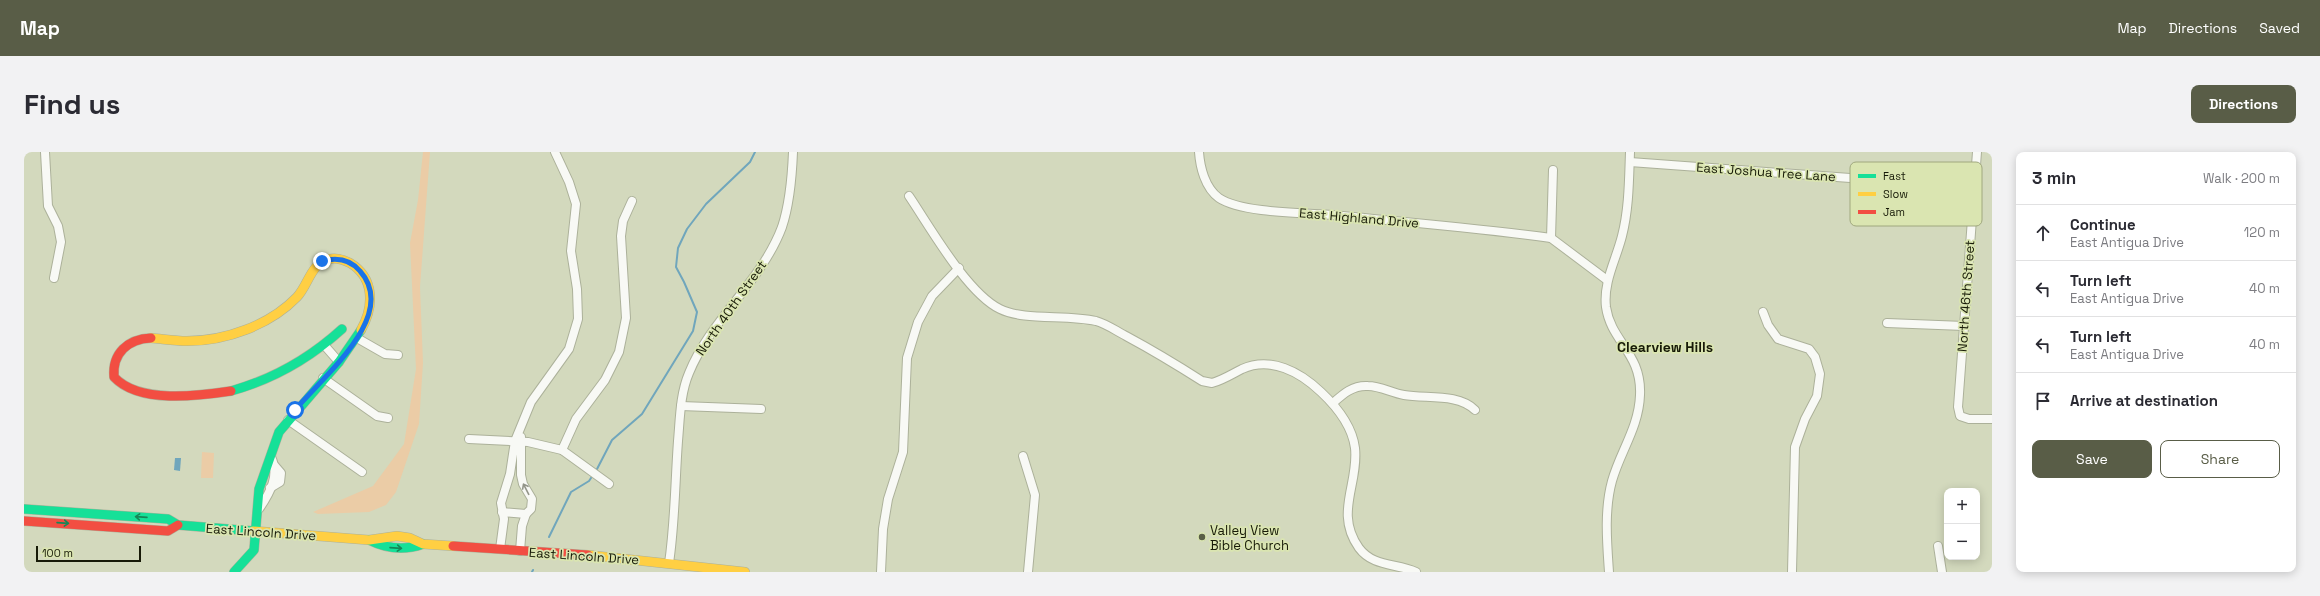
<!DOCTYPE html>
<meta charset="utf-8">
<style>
body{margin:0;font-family:"Space Grotesk",sans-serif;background:#f2f2f3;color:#2b2b33}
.controls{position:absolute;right:12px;bottom:12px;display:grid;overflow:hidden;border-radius:8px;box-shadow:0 2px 10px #0003}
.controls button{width:36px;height:36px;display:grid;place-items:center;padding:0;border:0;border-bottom:1px solid #e1e1e2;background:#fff;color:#2b2b33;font:20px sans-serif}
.scale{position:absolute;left:12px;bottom:10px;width:105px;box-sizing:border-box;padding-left:4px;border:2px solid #171a07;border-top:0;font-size:11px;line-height:14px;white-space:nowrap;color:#171a07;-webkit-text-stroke:3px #dae5b1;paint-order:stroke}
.stop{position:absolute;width:12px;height:12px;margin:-9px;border:3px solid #1a73e8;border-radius:50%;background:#fff}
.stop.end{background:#1a73e8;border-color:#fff;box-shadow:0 1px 4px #0008}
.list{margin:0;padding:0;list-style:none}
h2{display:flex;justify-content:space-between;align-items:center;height:52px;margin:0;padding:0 16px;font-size:17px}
h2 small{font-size:13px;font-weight:400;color:#7c7c81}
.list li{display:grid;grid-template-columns:26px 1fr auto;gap:12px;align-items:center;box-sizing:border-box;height:56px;padding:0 16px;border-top:1px solid #e1e1e2}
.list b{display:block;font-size:15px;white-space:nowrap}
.list p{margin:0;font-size:13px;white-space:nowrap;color:#7c7c81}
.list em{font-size:13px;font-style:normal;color:#7c7c81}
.actions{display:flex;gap:8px;padding:12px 16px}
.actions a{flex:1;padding:9px 0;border:1px solid #595d47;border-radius:8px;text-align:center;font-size:14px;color:#595d47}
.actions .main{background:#595d47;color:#fff}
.icon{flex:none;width:22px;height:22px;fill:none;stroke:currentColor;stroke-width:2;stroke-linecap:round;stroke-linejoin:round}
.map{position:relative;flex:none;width:1968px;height:420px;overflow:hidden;border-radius:8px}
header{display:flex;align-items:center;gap:24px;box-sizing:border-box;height:56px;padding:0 20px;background:#595d47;color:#fff}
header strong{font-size:19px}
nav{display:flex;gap:22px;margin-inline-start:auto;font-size:14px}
.intro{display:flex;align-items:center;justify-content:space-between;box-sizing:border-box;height:96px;padding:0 24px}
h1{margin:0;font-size:28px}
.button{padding:10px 18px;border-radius:8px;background:#595d47;color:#fff;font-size:14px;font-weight:700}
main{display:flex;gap:24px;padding:0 24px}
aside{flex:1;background:#fff;border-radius:8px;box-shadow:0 2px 10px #0003}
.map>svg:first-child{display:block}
.green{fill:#ebcca6}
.water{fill:#70a6bc}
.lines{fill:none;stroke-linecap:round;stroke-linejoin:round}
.stream{stroke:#70a6bc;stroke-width:2}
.street-casing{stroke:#acb19a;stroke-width:10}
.fast-casing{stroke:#acb19a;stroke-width:10}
.slow-casing{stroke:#acb19a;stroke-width:10}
.jam-casing{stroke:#acb19a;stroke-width:10}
.street{stroke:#f8f9f5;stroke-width:8}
.fast{stroke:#16e098;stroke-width:9}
.slow{stroke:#ffcf43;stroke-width:9}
.jam{stroke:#f24e42;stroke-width:9}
.oneway{stroke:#93958a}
.oneway2{stroke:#168757}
.route{stroke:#1a73e8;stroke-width:5}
.poi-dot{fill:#595d47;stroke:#dae5b1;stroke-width:1.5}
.labels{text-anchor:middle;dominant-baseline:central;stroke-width:3.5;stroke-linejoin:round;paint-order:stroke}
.street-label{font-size:13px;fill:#171a07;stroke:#dae5b1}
.poi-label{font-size:13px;fill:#171a07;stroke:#dae5b1;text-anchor:start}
.neighbourhood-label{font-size:14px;font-weight:bold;fill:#171a07;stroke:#dae5b1}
.key{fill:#dae5b1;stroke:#a0a87e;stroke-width:1}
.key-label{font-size:11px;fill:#171a07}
</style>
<header>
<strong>Map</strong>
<nav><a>Map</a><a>Directions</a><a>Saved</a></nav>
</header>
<div class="intro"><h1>Find us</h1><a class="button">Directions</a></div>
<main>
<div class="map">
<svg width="1968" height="420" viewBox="0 0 1968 420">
<rect width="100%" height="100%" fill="#d3d9bd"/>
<!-- green -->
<g class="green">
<polygon points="399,0 406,0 396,135 399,211 395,272 372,340 362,353 345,360 294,362 289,360 349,334 380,292 392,217 386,91 394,48"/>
<polygon points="178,300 190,301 189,326 177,326"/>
</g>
<!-- water -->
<polygon class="water" points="151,306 157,306 156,319 150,318"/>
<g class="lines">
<!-- stream -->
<g class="stream">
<polyline points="572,319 588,288 618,262 669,179 673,160 660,130 652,115 654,96 663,77 682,52 726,10 731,0"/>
<polyline points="525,385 547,340 565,329 569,323"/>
<polyline points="508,420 509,418"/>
</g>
<!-- street casing -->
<g class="street-casing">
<g id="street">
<polyline points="21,0 24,54 34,74 37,90 30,126"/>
<path d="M1175 0C1176 15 1181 36 1195 46 1217 61 1280 61 1308 63 1381 70 1454 76 1527 86"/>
<polyline points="1953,0 1934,255 1936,264 1945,267 1968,267"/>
<polyline points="1606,10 1950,35"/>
<polyline points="1529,18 1527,86 1583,128"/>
<path d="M885 44C906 75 943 141 976 157 1000 169 1043 162 1072 169 1083 172 1092 179 1102 184 1128 198 1153 213 1178 229L1188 231C1199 228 1208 222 1218 217 1247 204 1276 220 1297 240 1313 255 1328 273 1331 296 1335 332 1310 361 1335 396 1349 415 1372 411 1392 420"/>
<polyline points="1739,160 1744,173 1754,187 1785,197 1791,205 1796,222 1793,244 1781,267 1771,295 1768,420"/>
<polyline points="1863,171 1940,174"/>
<polyline points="333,186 361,202 374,203"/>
<polyline points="301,194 315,210"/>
<polyline points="299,226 353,264 364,266"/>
<path d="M1309 251C1319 242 1329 233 1344 234 1356 234 1368 241 1380 243 1402 247 1434 241 1451 258"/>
<polyline points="657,254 737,257"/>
<polyline points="264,268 338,320"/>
<polyline points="445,287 504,290 538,298 585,332"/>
<polyline points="538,298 552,267 581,228 595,200 602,166 597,84 599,69 608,49"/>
<polyline points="999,304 1011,343 1004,420"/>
<polyline points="246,336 256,330 257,321 251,314"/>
<path d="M235 357C246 341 256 323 247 305"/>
<polyline points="478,360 502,362"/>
<polyline points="1914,394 1918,420"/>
<polyline points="476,397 480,367 477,351 486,322 491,289 507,250 545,197 554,167 553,137 547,99 552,52 545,30 531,0"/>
<polyline points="496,399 498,374 502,362 507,357 508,347 499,332 497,323 497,285"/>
<path d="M645 411C651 371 651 330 654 289 656 267 656 242 665 221 687 167 738 129 758 75 766 51 768 25 769 0"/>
<polyline points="857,420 859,377 864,347 879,300 883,206 894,170 908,144 935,116"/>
<path d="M1585 420C1583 391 1580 358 1588 329 1596 300 1615 275 1616 243 1618 201 1587 190 1582 155 1579 130 1592 108 1598 84 1605 57 1605 28 1606 0"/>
</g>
</g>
<!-- fast casing -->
<g class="fast-casing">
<g id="fast">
<path d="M207 239C250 227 285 207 318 177"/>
<polyline points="0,357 144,367 154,373 229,379"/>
<path d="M345 388C363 397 380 399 399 392"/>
<polyline points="210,420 230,398 235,337 255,280 315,210 337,178"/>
</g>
</g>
<!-- slow casing -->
<g class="slow-casing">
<g id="slow">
<path d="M127 186C139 187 151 189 163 189 202 189 246 173 273 145 285 132 287 110 306 107 313 105 320 108 326 111 351 126 350 155 337 178"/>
<polyline points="229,379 345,388 373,384 386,386 399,392 429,394"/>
<polyline points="564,403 721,420"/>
</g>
</g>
<!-- jam casing -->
<g class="jam-casing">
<g id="jam">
<path d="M127 186C104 187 88 201 90 225 115 252 174 244 207 239"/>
<polyline points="0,369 144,379 154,373"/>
<polyline points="429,394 564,403"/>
</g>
</g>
<!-- street -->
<use href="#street" class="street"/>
<!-- fast -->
<use href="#fast" class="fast"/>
<!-- slow -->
<use href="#slow" class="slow"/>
<!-- jam -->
<use href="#jam" class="jam"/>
</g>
<!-- one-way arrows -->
<defs><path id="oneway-shaft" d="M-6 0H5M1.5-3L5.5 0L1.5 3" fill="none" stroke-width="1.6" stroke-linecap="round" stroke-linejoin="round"/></defs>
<use class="oneway" href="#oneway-shaft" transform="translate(502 337) rotate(-117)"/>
<g class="oneway2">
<use href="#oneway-shaft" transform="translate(117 365) rotate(-176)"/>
<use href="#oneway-shaft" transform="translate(39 371) rotate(4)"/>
<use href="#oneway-shaft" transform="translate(372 396) rotate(4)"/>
</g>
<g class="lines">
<!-- route -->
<path class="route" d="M271 258C297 226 376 164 336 119 326 107 313 105 298 109"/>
</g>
<!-- markers -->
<circle class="poi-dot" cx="1178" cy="385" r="4"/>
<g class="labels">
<!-- street labels -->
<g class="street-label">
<text transform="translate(1742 20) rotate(4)">East Joshua Tree Lane</text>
<text transform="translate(1335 66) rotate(5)">East Highland Drive</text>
<text transform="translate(1942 144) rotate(-86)">North 46th Street</text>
<text transform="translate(707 156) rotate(-55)">North 40th Street</text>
<text transform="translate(237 380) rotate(4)">East Lincoln Drive</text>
<text transform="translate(560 404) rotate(4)">East Lincoln Drive</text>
</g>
<!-- poi labels -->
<g class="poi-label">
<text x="1186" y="378">Valley View<tspan x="1186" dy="15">Bible Church</tspan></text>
</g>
<!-- neighbourhood labels -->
<g class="neighbourhood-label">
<text x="1641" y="195">Clearview Hills</text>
</g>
</g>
<!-- legend -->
<rect x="1826" y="10" width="132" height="64" rx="6" class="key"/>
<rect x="1834" y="22" width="18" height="4" fill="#16e098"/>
<rect x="1834" y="40" width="18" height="4" fill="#ffcf43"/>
<rect x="1834" y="58" width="18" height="4" fill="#f24e42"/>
<g class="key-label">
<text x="1859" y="28">Fast</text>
<text x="1859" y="46">Slow</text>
<text x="1859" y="64">Jam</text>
</g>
</svg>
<div class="controls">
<button>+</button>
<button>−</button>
</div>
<div class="scale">100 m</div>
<div class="stop" style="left:271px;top:258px"></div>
<div class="stop end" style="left:298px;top:109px"></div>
</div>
<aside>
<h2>3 min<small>Walk · 200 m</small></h2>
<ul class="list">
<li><svg class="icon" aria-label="ahead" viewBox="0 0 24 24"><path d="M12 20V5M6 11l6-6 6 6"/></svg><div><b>Continue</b><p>East Antigua Drive</p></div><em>120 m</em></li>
<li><svg class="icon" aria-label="left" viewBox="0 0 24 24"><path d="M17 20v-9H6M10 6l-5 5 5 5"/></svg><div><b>Turn left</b><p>East Antigua Drive</p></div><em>40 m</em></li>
<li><svg class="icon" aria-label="left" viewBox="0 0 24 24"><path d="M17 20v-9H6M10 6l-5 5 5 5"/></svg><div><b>Turn left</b><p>East Antigua Drive</p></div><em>40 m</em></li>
<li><svg class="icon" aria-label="arrive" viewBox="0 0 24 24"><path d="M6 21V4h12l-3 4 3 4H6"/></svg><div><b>Arrive at destination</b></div></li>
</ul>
<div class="actions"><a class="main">Save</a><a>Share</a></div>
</aside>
</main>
